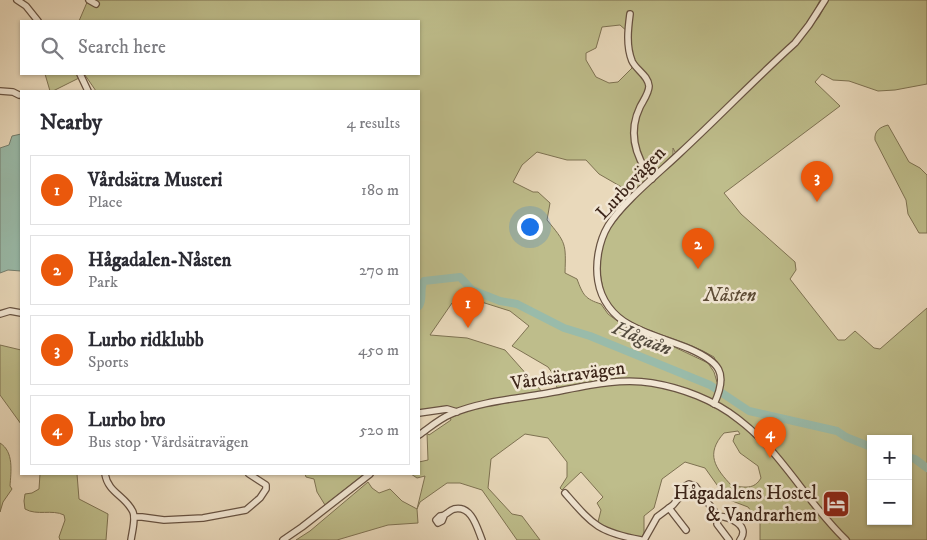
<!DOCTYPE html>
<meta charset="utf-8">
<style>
body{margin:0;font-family:"IM FELL DW Pica",serif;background:#f7f7f7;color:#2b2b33}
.controls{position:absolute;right:15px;bottom:15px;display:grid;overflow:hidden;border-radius:0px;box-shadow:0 1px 4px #0004}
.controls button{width:45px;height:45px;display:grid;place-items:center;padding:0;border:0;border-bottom:1px solid #e1e1e2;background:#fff;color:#2b2b33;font:25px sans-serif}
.you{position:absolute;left:529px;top:226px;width:18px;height:18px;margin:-12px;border:4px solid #fff;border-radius:50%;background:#1a73e8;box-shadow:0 0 0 8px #1a73e833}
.badge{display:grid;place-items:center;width:32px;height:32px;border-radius:50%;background:#ea580c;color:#fff;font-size:16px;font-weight:700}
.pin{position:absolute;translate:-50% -41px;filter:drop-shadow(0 1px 2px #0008)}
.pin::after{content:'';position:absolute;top:26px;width:18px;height:15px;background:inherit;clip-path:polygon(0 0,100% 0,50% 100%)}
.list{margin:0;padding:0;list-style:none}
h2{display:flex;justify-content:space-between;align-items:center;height:65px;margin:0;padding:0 20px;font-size:21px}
h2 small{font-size:16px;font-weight:400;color:#7c7c81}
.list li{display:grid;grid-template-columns:32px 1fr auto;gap:15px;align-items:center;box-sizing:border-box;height:70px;margin:0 10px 10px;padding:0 10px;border:1px solid #e1e1e2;border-radius:0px}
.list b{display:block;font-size:19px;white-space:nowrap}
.list p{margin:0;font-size:16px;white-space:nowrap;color:#7c7c81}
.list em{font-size:16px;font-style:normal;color:#7c7c81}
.icon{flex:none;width:28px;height:28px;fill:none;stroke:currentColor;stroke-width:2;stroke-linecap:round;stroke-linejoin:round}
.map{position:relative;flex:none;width:927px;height:540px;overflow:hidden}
.search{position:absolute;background:#fff;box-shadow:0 1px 4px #0004;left:20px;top:20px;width:400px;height:55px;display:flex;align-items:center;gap:12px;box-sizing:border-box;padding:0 18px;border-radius:0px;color:#7c7c81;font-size:19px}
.panel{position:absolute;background:#fff;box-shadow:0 1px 4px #0004;left:20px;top:90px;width:400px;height:385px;border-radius:0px}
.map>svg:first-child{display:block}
.green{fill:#bebd8b;stroke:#7e7252;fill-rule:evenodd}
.water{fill:#9ba;stroke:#747f70}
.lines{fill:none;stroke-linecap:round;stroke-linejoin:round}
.river{stroke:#9ba;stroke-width:8}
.minor-casing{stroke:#685342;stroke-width:8}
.minor{stroke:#f1e6d3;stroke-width:5.5}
.labels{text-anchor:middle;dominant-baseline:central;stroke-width:5;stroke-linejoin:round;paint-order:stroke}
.street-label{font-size:19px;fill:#3d261a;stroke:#f1e6d3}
.park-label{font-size:19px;font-style:italic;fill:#5d4c36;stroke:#f1e6d3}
.poi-label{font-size:19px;fill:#3d261a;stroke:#f1e6d3;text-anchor:end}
.water-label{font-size:20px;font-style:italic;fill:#544b3e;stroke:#f1e6d3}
</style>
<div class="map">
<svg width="927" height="540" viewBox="0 0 927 540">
<rect width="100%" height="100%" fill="#e9d9bb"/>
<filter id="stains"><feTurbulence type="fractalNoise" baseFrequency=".004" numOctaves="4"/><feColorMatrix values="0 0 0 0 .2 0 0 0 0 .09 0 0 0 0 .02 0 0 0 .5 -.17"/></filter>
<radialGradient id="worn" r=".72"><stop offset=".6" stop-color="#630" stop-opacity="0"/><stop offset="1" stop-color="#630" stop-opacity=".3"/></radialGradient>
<!-- green -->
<g class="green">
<path d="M88 0H820L814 12 791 49 819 17 828 0H927V84L895 90 878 91 849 81 833 80 822 74 815 82 840 106 724 193 741 214 795 262 796 270 790 279 838 340H845L855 331 874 348 880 349 927 308V540H850L829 520 808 493 805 498 815 511 842 540H760V523L748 507 727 499 705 468 685 462 662 479 654 508 644 516V540L597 526 601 510 597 503 603 497 581 472 562 490 560 488 567 477V462L548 438 525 434 491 459 488 488 512 514 522 516 540 540H517L482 490 460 483H447L420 502 417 509 418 523 388 525 337 540H296L310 531 368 482 372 488 379 493 390 489 402 501 417 509 425 476 417 478 411 474H419V462L428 460 427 433 429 435 451 420 447 409 419 413V91H96L85 75 53 91H50L45 74H419V21H79ZM620 25 628 32 632 68 618 82 609 83 596 77 586 60V53L596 48 602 27ZM673 148 678 158C659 176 609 219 603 243 599 256 599 271 602 284 605 300 610 309 624 318 652 335 686 340 714 357L724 381 717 382 714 372 708 363 670 345 628 329 608 314 601 304C585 299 583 295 577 279L565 273C566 243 566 243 547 220L550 203 538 192H533L513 182 522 165 537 152 567 160H586L599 174 632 193 673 155ZM472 299 510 311 529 326 512 346 548 367 553 374 558 391 544 394 505 350 467 338 430 335 452 303ZM738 431 740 434 735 435 733 441 740 453 758 466 761 478C754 490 745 487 732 486 715 468 705 454 724 433ZM871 439H908V521H871Z"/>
<path d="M888 125 909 162 920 168 927 175V233H919L908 214 906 200 875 140C874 131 880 127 888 125Z"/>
<polygon points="0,345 21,350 21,424 0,395"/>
<path d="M0 443C14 452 11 471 10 486L12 489 3 502 0 512Z"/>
<path d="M40 474H77L79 499 108 514 106 540H60L59 537 65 520 64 515C52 509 37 516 25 509L24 501 25 494 32 493 39 489Z"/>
<polygon points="305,474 364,474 325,505 317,492 314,479 306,477"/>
</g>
<!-- water -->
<polygon class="water" points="21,134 21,271 8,270 0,273 0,148 9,145 12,136"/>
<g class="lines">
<!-- river -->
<g class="river">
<path d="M419 306C424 298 419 289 424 281L460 277 472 290 500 301 517 304 564 328 590 336 710 385 749 411 837 431 846 437 871 447"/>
<polyline points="908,457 915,459 927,468"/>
</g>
<!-- minor casing -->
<g class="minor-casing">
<g id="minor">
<polyline points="17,0 26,6 38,21"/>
<polyline points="89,0 96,4"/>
<path d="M630 14C628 29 626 46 632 61 636 70 648 75 649 86 649 93 643 101 640 107 627 134 636 158 652 179"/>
<polyline points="80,74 88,91"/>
<polyline points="0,91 13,92 19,95"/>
<polyline points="0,314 10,311 21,313"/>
<path d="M714 404C729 372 719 362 690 349 671 341 648 335 630 325 613 316 601 300 598 281 595 263 599 241 608 226 622 203 659 173 680 153 719 117 755 79 795 43L809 25 825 0"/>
<polyline points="419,413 447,409 457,412"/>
<path d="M419 435C429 428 439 419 451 414 479 402 513 399 543 394 578 388 616 377 652 383 682 388 714 400 738 419 782 452 807 503 846 540"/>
<path d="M105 474C108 493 126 496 133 512 136 519 132 532 131 540"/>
<path d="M565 493C593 525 598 532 641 540"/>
<polyline points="669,508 686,530"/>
<path d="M444 516 442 521 438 523 436 520 440 516C446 516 448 511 454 509 472 505 477 528 482 540"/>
<path d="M718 516C729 517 751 525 740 540"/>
<polyline points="134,517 142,517 164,520 203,518 246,510 260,498 266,489 266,485 249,474"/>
<polyline points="283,540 302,527 370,474"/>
<polyline points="644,540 657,517 673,505 678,499 682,488 689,484 695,486 718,516 717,524 729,540"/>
</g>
</g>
<!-- minor -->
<use href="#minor" class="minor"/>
</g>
<!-- icons -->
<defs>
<g id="hotel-square" transform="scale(1.4375)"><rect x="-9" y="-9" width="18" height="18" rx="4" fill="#8f2418" stroke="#f1e6d3"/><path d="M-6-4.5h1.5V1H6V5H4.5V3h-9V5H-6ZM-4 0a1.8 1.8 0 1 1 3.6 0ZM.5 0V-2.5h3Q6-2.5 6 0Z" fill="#fff"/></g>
</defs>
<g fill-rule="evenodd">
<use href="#hotel-square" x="836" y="504"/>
</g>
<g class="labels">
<!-- street labels -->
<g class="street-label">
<text transform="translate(631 183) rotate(-47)">Lurbovägen</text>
<text transform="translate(568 376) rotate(-8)">Vårdsätravägen</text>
</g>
<!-- park labels -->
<g class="park-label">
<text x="730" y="295">Nåsten</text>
</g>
<!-- poi labels -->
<g class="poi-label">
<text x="817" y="493">Hågadalens Hostel<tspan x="817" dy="22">&amp; Vandrarhem</tspan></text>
</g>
<!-- water labels -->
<g class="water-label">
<text transform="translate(642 339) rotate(22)">Hågaån</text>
</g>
</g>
<rect width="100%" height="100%" filter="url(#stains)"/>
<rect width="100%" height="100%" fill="url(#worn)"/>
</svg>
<div class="controls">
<button>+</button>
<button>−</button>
</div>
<div class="you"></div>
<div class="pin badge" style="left:468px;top:328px">1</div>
<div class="pin badge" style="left:698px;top:269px">2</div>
<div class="pin badge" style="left:817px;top:202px">3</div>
<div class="pin badge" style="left:770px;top:458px">4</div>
<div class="search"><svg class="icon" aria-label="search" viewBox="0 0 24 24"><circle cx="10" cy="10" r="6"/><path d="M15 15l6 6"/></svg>Search here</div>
<section class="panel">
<h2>Nearby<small>4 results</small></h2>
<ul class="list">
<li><span class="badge">1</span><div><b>Vårdsätra Musteri</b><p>Place</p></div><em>180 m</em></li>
<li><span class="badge">2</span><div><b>Hågadalen-Nåsten</b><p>Park</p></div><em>270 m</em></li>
<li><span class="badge">3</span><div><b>Lurbo ridklubb</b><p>Sports</p></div><em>450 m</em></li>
<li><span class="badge">4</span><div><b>Lurbo bro</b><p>Bus stop · Vårdsätravägen</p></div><em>520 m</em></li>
</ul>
</section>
</div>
